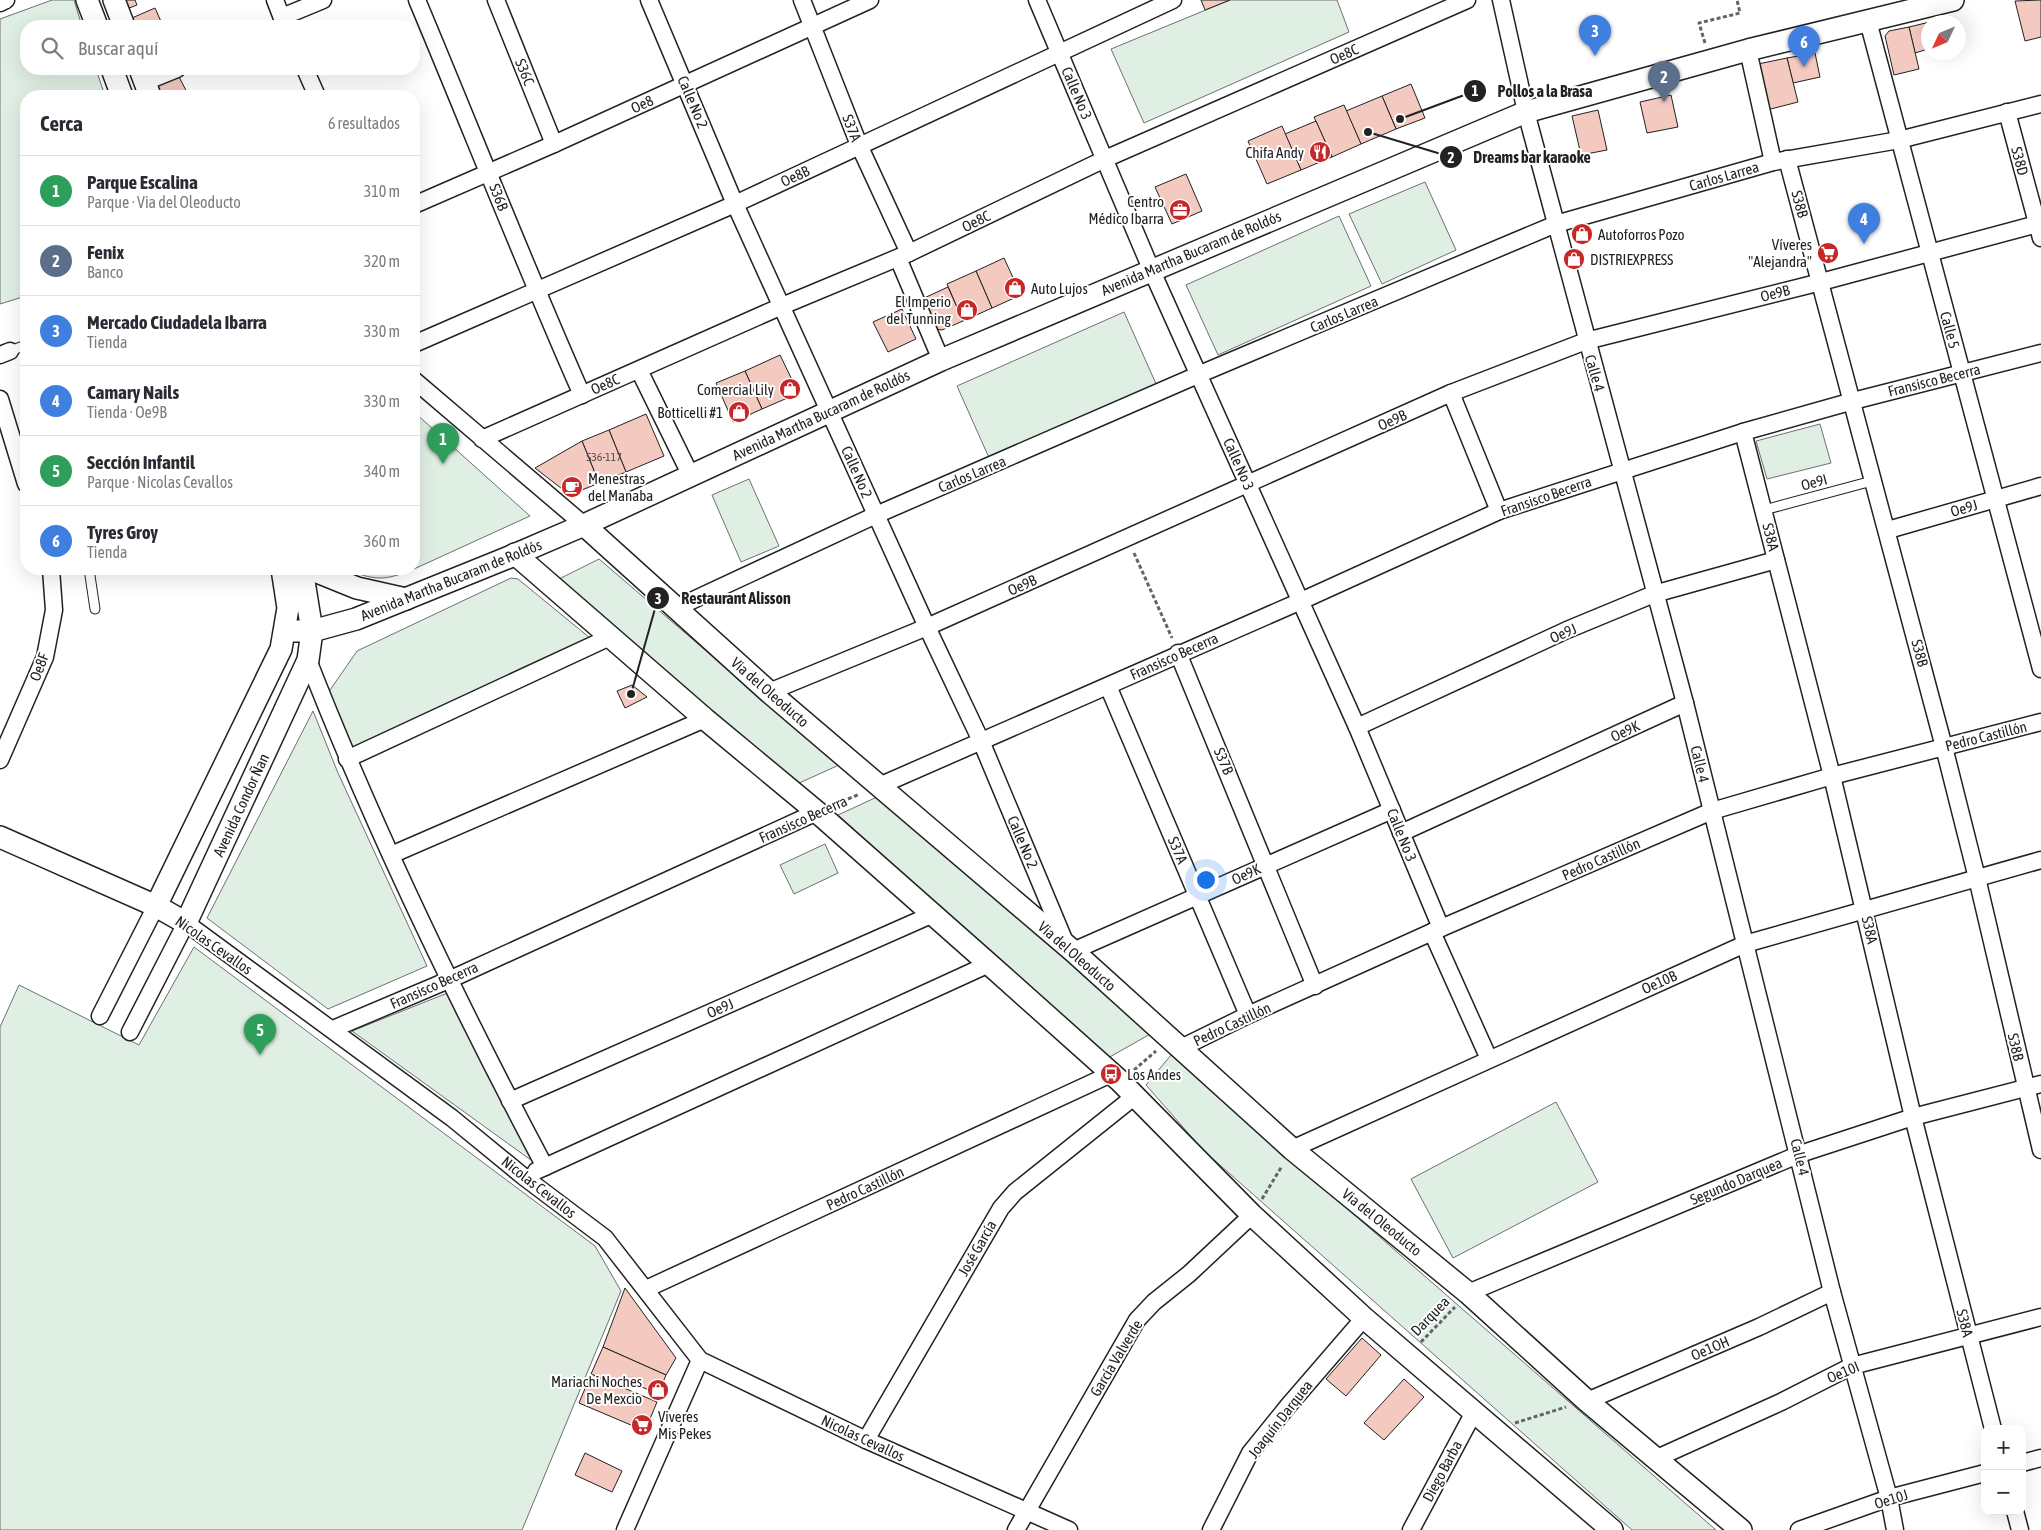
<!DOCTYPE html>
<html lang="es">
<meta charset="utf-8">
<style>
body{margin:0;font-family:"Asap Condensed",sans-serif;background:#f7f7f7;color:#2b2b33}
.controls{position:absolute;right:15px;bottom:15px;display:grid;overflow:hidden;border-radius:10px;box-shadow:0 5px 20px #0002}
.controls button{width:45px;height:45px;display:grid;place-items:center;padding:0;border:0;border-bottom:1px solid #e1e1e2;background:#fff;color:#2b2b33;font:25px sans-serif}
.compass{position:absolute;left:1921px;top:15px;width:45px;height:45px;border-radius:50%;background:#fff;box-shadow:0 5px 20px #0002;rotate:226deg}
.you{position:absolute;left:1205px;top:879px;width:18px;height:18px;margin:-12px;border:4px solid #fff;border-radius:50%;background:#1a73e8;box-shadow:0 0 0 8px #1a73e833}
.badge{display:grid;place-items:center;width:32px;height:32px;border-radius:50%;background:#c62828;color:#fff;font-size:16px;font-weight:700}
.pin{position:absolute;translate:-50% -41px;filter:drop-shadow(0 1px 2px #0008)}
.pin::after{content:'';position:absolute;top:26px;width:18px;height:15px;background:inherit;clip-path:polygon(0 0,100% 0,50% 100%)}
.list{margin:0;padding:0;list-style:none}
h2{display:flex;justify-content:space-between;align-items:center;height:65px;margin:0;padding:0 20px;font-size:21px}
h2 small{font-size:16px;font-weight:400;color:#7c7c81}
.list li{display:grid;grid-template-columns:32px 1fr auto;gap:15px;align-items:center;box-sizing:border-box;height:70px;padding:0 20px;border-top:1px solid #e1e1e2}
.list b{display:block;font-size:19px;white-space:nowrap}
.list p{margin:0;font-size:16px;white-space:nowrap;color:#7c7c81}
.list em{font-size:16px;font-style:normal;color:#7c7c81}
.icon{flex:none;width:28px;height:28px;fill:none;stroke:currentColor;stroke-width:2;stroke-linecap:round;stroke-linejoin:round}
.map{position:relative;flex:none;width:2041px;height:1530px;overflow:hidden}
.search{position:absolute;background:#fff;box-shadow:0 5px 20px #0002;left:20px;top:20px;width:400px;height:55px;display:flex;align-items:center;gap:12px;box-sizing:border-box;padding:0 18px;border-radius:20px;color:#7c7c81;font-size:19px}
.panel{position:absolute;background:#fff;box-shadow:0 5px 20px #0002;left:20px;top:90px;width:400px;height:485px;border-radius:20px}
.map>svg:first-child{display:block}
.green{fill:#e0efe3;stroke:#6f6f6f}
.building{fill:#f3c9c0;stroke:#222}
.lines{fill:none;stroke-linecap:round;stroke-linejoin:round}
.service-casing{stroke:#222;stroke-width:11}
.minor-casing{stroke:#222;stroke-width:19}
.tertiary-casing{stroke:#222;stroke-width:24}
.path{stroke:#646464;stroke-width:3;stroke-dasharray:4 2.5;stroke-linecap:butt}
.service{stroke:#fff;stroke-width:9}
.minor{stroke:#fff;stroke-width:16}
.tertiary{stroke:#fff;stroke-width:21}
.labels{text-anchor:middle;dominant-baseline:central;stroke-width:4;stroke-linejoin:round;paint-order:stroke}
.number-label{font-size:12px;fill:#564c4a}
.street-label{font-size:15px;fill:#222;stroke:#fff}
.poi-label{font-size:15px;fill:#222;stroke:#fff;text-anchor:end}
.leader{fill:none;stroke:#222;stroke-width:2}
.callout-dot{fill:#222;stroke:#fff;stroke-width:2}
.mark-label{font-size:15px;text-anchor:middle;font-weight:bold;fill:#fff}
.callout-label{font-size:16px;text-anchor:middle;font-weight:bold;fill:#222;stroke:#fff;stroke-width:4;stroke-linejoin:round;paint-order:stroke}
</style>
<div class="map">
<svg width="2041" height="1530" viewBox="0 0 2041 1530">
<rect width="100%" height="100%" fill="#fff"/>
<!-- green -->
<g class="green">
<polygon points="52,0 74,0 82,26 26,26 26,69 96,69 105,96 26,96 26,296 0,304 0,19"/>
<polygon points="1230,0 1337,0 1349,32 1144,123 1111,49"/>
<polygon points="1425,182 1456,250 1382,284 1349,214"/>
<polygon points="1339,216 1371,286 1218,355 1186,285"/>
<polygon points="1124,312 1157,386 990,460 957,386"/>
<polygon points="414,412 530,516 414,569"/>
<polygon points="1820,424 1831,463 1767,479 1756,441"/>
<polygon points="749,479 779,546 741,562 712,495"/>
<polygon points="599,559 839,765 797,784 559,579"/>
<path d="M344 569H413C383 582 375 580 344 569Z"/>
<polygon points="511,578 518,579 590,638 353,748 328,693 357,651"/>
<polygon points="313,711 338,773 427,966 328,1009 207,918"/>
<polygon points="877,797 1152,1033 1108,1058 838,815"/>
<polygon points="825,844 838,873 794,894 780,865"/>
<polygon points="194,947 595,1246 621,1291 522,1530 0,1530 0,1027 19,985 139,1045"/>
<polygon points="450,992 535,1163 352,1031"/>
<polygon points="1171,1055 1716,1530 1632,1530 1203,1150 1146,1085"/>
<polygon points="1556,1102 1598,1182 1453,1258 1411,1179"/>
</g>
<!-- building -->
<g class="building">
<polygon points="115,0 135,0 137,5 119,12"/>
<polygon points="1201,0 1230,0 1205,10"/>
<polygon points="2041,0 2041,37 2025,41 2015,1"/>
<polygon points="155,8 163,26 128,26 125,21"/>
<polygon points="1938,20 1939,22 1928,22 1928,49 1915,53 1909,27"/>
<polygon points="1909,27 1919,69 1894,75 1885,36 1889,31"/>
<polygon points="1815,53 1820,77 1793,83 1787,58"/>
<polygon points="1787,58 1798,102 1767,110 1758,64"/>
<polygon points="178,75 189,96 157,96 153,86"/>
<polygon points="1411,84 1425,118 1396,129 1382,96"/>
<polygon points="1671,95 1678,127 1647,133 1640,102"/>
<polygon points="1382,96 1396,129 1361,144 1346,111"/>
<polygon points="1344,105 1361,144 1332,157 1314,117"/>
<polygon points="1598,110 1607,150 1581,155 1572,116"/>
<polygon points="1316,121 1332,157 1301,170 1285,134"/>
<polygon points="1282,126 1301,170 1267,184 1248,141"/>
<polygon points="1186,174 1202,211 1172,224 1155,187"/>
<polygon points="1004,258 1021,295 992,308 976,271"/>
<polygon points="976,271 992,308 963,321 947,284"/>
<polygon points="948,287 963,321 942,330 936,329 922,299"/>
<polygon points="902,309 916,339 888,352 873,322"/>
<polygon points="780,355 797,390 792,396 762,409 745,371"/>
<polygon points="745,371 762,409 733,422 716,383"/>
<polygon points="646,414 664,456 626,472 609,430"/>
<polygon points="609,430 626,472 599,483 582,441"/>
<polygon points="582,441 599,483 570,495 535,468"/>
<polygon points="632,685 647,697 625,708 617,691"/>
<polygon points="625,1288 676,1358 666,1375 603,1347"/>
<polygon points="1362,1338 1381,1355 1346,1396 1326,1379"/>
<polygon points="603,1347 666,1375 658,1394 628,1381 624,1388 591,1374"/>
<polygon points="591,1374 657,1402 645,1431 579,1403"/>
<polygon points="1404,1379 1424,1397 1384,1440 1364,1423"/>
<polygon points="585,1453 622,1471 612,1492 575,1475"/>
</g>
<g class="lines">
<!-- service casing -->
<g class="service-casing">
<g id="service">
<polyline points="10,351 26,345"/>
<polyline points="1764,510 1872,481"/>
<polyline points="89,569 95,609"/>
</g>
</g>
<!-- minor casing -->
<g class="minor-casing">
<g id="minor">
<polyline points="275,0 285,26"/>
<path d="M417 0C472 131 524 264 582 395"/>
<polyline points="496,0 554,144"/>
<polyline points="649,0 735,204 927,627 981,741 1065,942"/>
<polyline points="802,0 859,145 909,253"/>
<polyline points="1037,0 1151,269 1357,727 1441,928"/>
<polyline points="1501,0 1526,112 1685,703 1832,1292 1889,1498 1895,1530"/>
<polyline points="0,3 6,0"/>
<polyline points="282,17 323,0"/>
<polyline points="1868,21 2041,669"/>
<polyline points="1748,50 1773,162"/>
<polyline points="305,69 317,96"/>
<polyline points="145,82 177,69"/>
<polyline points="2007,112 2041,238"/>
<polyline points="1787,159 1944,747 1977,878 2041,1150"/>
<polyline points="414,205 554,144 870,0"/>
<polyline points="898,258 941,360"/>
<polyline points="414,344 735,204 1173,0"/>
<polyline points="0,355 10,351"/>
<polyline points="639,370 691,476"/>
<polyline points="414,380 584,525"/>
<polyline points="1451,393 1499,511"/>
<polyline points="0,399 26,484"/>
<polyline points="1743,432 1832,776 1913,1117 1993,1429"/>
<polyline points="482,439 782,306 909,253 1105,159 1467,0"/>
<polyline points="1888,530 2041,486"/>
<polyline points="676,608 876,515 1200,374 1556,224 1773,162 1899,140 2041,104"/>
<polyline points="1178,653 1315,986"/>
<path d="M308 660C376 834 458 1003 545 1167"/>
<polyline points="1108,686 1248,1015"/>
<polyline points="769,692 927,627 1451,393 1586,341 1821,282 2041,223"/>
<polyline points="1357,727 1567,630 1654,594 1776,560"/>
<polyline points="347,759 610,637"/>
<polyline points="0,760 45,657 54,610 51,569"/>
<polyline points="879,786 1301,601 1499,511 1743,432 1853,401 2041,353"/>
<polyline points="1401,833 1685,703"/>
<polyline points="391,855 705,719"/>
<polyline points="1432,932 1489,1059"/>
<polyline points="1073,951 1392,810"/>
<polyline points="100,1016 156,906"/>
<polyline points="333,1029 451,979 817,812"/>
<polyline points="130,1032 186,923 452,1118 524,1177 605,1238 700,1360 866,1440 1069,1530"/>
<polyline points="1181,1048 1248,1015 1432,932 1712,811 1832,776 2041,722"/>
<polyline points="510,1101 931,915"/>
<polyline points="1292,1149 1745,944 2041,860"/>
<polyline points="536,1171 989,964"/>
<polyline points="646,1289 1111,1074"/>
<polyline points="1468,1293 1800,1154 1913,1117 2041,1084"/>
<polyline points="1587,1401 1759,1327 1832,1292"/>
<polyline points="866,1440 1001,1208 1015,1192 1135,1096"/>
<polyline points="1655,1459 1781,1402 1852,1366 2041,1317"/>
<polyline points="2022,1463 2041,1458"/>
<polyline points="2015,1511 2020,1530"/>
<polyline points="625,1530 700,1360"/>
<polyline points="1016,1530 1137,1320 1154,1302 1189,1274 1252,1215"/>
<polyline points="1211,1530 1250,1453 1288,1406 1364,1318"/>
<polyline points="1411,1530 1474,1412"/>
<polyline points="1799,1530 1889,1498 1985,1473"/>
</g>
</g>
<!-- tertiary casing -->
<g class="tertiary-casing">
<g id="tertiary">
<polyline points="87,0 97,26"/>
<polyline points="114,0 124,26"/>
<polyline points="112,69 122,96"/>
<polyline points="140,69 150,96"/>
<polyline points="584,525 769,692 1073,951 1292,1149 1468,1293 1587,1401 1741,1530"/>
<polyline points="515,554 705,719 817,812 989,964 1120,1081 1252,1215 1364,1318 1612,1530"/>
<polyline points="310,569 357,588 406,599"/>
<polyline points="285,631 312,631 356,619 507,558 584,525 941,360 1526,112 1748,50 1953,0"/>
<polyline points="0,837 156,906 186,923 308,660 312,631 302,569"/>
<polyline points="156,906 281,649 288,608 282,569"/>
</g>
</g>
<!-- path -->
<g class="path">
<polyline points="1705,43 1699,23 1740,13 1737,0"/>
<polyline points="1134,553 1172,638"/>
<polyline points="836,804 860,794"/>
<polyline points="1134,1070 1156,1051"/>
<polyline points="1262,1199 1282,1166"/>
<polyline points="1421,1342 1455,1307"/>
<polyline points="1515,1423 1566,1407"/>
</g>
<!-- service -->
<use href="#service" class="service"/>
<!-- minor -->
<use href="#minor" class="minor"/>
<!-- tertiary -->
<use href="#tertiary" class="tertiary"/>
</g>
<!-- icons -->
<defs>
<g id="restaurant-disc" transform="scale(1.125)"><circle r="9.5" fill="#c62828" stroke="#fff"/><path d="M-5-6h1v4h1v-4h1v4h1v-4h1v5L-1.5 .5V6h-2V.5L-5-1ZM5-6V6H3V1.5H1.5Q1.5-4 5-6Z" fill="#fff"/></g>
<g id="office-disc" transform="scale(1.125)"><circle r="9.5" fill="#c62828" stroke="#fff"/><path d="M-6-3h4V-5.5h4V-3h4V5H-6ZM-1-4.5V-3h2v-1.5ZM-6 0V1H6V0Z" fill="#fff"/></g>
<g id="shop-disc" transform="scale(1.125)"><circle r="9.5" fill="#c62828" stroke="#fff"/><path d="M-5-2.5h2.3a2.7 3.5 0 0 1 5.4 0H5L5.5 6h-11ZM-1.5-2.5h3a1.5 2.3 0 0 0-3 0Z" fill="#fff"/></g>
<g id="supermarket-disc" transform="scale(1.125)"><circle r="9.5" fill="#c62828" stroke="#fff"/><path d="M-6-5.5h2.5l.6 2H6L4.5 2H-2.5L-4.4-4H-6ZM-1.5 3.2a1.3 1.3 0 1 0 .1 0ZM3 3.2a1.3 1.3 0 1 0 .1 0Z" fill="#fff"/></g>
<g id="cafe-disc" transform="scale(1.125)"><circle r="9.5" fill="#c62828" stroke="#fff"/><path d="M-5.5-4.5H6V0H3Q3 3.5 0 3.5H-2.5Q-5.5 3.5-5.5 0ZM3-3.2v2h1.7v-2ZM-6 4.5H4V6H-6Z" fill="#fff"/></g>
<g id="bus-disc" transform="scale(1.125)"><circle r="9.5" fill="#c62828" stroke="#fff"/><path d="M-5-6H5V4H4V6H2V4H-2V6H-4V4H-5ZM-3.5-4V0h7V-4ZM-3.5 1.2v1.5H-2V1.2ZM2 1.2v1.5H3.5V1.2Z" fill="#fff"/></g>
</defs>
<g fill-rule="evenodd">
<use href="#restaurant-disc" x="1320" y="152"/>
<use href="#office-disc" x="1180" y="210"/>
<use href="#shop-disc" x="1582" y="234"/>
<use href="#supermarket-disc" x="1828" y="253"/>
<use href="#shop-disc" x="1574" y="259"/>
<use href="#shop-disc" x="1015" y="288"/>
<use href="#shop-disc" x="967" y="310"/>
<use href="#shop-disc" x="790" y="389"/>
<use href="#shop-disc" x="739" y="412"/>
<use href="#cafe-disc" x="572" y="487"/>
<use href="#bus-disc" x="1111" y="1074"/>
<use href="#shop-disc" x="658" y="1390"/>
<use href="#supermarket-disc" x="642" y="1425"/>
</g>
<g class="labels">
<!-- number labels -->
<g class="number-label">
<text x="604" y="457">S36-117</text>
</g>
<!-- street labels -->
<g class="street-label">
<text transform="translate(1344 54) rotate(-24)">Oe8C</text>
<text transform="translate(525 72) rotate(68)">S36C</text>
<text transform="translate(1077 93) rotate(67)">Calle No 3</text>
<text transform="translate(693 102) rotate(67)">Calle No 2</text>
<text transform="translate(642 104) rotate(-25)">Oe8</text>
<text transform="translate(852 128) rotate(69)">S37A</text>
<text transform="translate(2020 161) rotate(75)">S38D</text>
<text transform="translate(795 176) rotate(-25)">Oe8B</text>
<text transform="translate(1724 176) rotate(-16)">Carlos Larrea</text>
<text transform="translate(499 197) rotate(69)">S36B</text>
<text transform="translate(1800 204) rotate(75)">S38B</text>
<text transform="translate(976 221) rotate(-26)">Oe8C</text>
<text transform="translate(1191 253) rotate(-23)">Avenida Martha Bucaram de Roldós</text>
<text transform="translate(1775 293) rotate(-14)">Oe9B</text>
<text transform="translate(1344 314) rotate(-23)">Carlos Larrea</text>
<text transform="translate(1950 330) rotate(75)">Calle 5</text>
<text transform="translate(1595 373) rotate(74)">Calle 4</text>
<text transform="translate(1934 380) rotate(-14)">Fransisco Becerra</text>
<text transform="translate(605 384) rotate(-24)">Oe8C</text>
<text transform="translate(821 415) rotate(-25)">Avenida Martha Bucaram de Roldós</text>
<text transform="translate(1392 420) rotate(-24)">Oe9B</text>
<text transform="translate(1239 464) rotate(66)">Calle No 3</text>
<text transform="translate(857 472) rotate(66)">Calle No 2</text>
<text transform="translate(972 474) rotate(-23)">Carlos Larrea</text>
<text transform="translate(1814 482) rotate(-15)">Oe9I</text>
<text transform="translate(1546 496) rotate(-19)">Fransisco Becerra</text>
<text transform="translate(1964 508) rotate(-16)">Oe9J</text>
<text transform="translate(1771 537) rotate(76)">S38A</text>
<text transform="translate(451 580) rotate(-22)">Avenida Martha Bucaram de Roldós</text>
<text transform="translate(1022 585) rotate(-24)">Oe9B</text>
<text transform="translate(1563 633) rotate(-24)">Oe9J</text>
<text transform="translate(1920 653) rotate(75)">S38B</text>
<text transform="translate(1174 656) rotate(-24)">Fransisco Becerra</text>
<text transform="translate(39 667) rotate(-69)">Oe8F</text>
<text transform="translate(770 692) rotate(41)">Via del Oleoducto</text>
<text transform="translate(1625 731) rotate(-25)">Oe9K</text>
<text transform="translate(1986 736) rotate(-14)">Pedro Castillón</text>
<text transform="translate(1224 761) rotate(67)">S37B</text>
<text transform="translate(1700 764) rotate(76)">Calle 4</text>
<text transform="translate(241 805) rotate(-65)">Avenida Condor Ñan</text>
<text transform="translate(803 819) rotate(-24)">Fransisco Becerra</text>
<text transform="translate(1402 835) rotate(68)">Calle No 3</text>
<text transform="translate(1023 842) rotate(67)">Calle No 2</text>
<text transform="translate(1178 850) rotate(67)">S37A</text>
<text transform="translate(1601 859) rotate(-24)">Pedro Castillón</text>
<text transform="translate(1246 874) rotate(-25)">Oe9K</text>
<text transform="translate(1870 930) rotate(77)">S38A</text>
<text transform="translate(214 945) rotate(35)">Nicolas Cevallos</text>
<text transform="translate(1077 956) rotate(41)">Via del Oleoducto</text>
<text transform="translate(1659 982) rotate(-24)">Oe10B</text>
<text transform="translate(434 985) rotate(-24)">Fransisco Becerra</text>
<text transform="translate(720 1008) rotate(-24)">Oe9J</text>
<text transform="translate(1232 1024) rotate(-25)">Pedro Castillón</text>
<text transform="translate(2016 1047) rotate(77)">S38B</text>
<text transform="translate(1800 1157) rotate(76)">Calle 4</text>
<text transform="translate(1736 1181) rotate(-23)">Segundo Darquea</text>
<text transform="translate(539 1187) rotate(38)">Nicolas Cevallos</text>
<text transform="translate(865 1188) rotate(-25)">Pedro Castillón</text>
<text transform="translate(1382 1222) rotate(39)">Via del Oleoducto</text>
<text transform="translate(977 1248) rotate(-60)">José García</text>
<text transform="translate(1430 1316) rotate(-46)">Darquea</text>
<text transform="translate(1965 1323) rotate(76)">S38A</text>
<text transform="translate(1710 1348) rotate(-23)">Oe1OH</text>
<text transform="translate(1116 1358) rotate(-59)">García Valverde</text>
<text transform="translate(1843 1372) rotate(-23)">Oe10I</text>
<text transform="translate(1280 1419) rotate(-52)">Joaquín Darquea</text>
<text transform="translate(863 1438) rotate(25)">Nicolas Cevallos</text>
<text transform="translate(1442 1471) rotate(-62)">Diego Barba</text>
<text transform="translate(1891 1499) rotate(-17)">Oe10J</text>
</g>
<!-- poi labels -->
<g class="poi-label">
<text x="1304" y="152">Chifa Andy</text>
<text x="1164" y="201">Centro<tspan x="1164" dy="17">Médico Ibarra</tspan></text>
<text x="1598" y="234" text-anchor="start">Autoforros Pozo</text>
<text x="1812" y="244">Víveres<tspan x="1812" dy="17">"Alejandra"</tspan></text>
<text x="1590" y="259" text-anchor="start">DISTRIEXPRESS</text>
<text x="1031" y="288" text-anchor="start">Auto Lujos</text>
<text x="951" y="301">El Imperio<tspan x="951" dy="17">del Tunning</tspan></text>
<text x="774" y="389">Comercial Lily</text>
<text x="723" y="412">Botticelli #1</text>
<text x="588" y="478" text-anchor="start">Menestras<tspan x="588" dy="17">del Manaba</tspan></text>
<text x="1127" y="1074" text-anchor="start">Los Andes</text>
<text x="642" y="1381">Mariachi Noches<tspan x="642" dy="17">De Mexcio</tspan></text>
<text x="658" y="1416" text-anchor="start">Viveres<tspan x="658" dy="17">Mis Pekes</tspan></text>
</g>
</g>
<!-- callouts -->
<path class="leader" d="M1400 119L1475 91M1368 132L1451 157M631 694L658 598"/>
<g class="callout-dot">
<circle cx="1400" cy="119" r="5"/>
<circle cx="1368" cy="132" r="5"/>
<circle cx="631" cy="694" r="5"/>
<circle cx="1475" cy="91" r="12"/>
<circle cx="1451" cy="157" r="12"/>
<circle cx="658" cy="598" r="12"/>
</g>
<g class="mark-label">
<text x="1475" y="96">1</text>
<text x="1451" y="163">2</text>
<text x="658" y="604">3</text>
</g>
<g class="callout-label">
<text x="1545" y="97">Pollos a la Brasa</text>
<text x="1532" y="163">Dreams bar karaoke</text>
<text x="736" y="604">Restaurant Alisson</text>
</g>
</svg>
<div class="controls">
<button>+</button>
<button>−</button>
</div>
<svg class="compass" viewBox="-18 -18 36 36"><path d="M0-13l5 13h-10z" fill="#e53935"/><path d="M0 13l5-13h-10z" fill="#7c7c81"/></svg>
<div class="you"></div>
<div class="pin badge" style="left:443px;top:464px;background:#2e9e5b">1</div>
<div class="pin badge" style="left:1664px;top:102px;background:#5c6f8a">2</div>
<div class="pin badge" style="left:1595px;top:56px;background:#3f7fe0">3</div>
<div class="pin badge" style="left:1864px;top:244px;background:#3f7fe0">4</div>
<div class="pin badge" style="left:260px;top:1055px;background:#2e9e5b">5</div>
<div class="pin badge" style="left:1804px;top:67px;background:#3f7fe0">6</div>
<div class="search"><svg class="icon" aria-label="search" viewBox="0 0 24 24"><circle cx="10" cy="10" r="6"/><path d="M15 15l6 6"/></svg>Buscar aquí</div>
<section class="panel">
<h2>Cerca<small>6 resultados</small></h2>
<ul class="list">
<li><span class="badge" style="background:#2e9e5b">1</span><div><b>Parque Escalina</b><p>Parque · Via del Oleoducto</p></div><em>310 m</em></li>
<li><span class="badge" style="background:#5c6f8a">2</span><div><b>Fenix</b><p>Banco</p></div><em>320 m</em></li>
<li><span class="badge" style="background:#3f7fe0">3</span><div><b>Mercado Ciudadela Ibarra</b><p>Tienda</p></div><em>330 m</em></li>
<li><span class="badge" style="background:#3f7fe0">4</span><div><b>Camary Nails</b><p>Tienda · Oe9B</p></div><em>330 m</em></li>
<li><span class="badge" style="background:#2e9e5b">5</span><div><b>Sección Infantil</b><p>Parque · Nicolas Cevallos</p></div><em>340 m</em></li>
<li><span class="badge" style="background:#3f7fe0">6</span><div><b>Tyres Groy</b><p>Tienda</p></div><em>360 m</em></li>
</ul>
</section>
</div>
